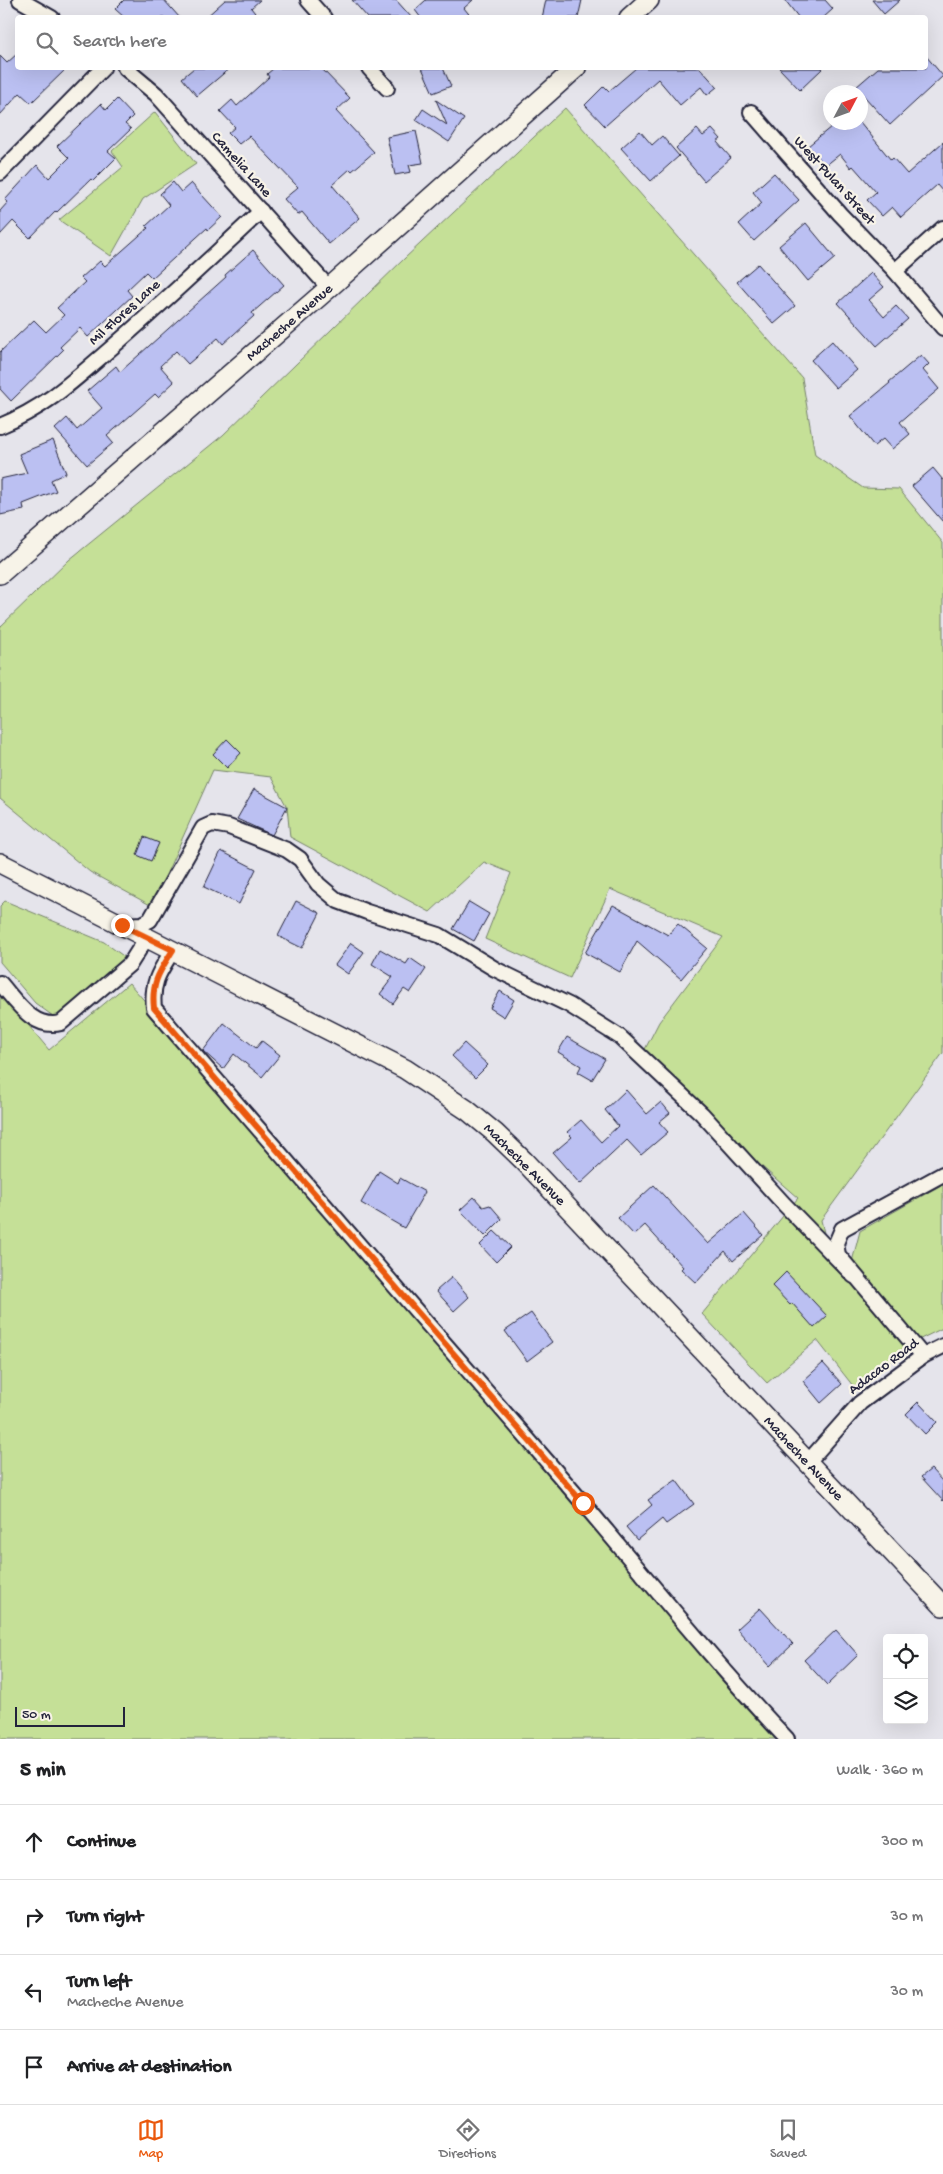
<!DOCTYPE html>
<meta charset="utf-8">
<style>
body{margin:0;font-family:"Gochi Hand",sans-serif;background:#f2f2f2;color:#202124}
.controls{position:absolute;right:15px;bottom:15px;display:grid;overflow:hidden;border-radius:5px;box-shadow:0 5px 20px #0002}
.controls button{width:45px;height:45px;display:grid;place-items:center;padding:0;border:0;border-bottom:1px solid #e0e0e0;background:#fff;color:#202124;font:25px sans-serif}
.compass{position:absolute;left:823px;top:85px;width:45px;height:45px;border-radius:50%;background:#fff;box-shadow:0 5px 20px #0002;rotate:49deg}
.scale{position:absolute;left:15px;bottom:12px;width:110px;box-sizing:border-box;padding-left:5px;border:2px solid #22223b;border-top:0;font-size:14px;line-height:18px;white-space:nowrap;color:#22223b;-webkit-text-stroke:4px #f7f3e8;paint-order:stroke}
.stop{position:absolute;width:15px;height:15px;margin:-11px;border:4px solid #ea580c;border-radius:50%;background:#fff}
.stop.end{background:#ea580c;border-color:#fff;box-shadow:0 1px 5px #0008}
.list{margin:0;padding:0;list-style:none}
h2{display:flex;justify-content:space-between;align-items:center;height:65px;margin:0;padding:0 20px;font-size:21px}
h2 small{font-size:16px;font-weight:400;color:#757577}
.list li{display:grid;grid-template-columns:32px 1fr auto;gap:15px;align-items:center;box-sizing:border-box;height:75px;padding:0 20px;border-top:1px solid #e0e0e0}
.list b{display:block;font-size:19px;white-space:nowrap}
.list p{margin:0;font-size:16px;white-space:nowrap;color:#757577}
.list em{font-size:16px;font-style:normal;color:#757577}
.icon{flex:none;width:28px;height:28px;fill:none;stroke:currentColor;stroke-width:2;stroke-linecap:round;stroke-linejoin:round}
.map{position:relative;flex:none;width:943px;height:1739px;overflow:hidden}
.search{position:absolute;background:#fff;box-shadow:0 5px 20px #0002;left:15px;right:15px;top:15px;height:55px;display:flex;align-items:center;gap:12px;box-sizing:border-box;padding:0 18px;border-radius:5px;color:#757577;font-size:19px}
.sheet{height:365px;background:#fff}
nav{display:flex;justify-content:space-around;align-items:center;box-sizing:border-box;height:70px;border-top:1px solid #e0e0e0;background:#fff;font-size:14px;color:#757577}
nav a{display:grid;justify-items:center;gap:2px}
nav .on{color:#ea580c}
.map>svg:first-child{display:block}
.green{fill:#c5e097;stroke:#748169}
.building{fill:#bbc0f2;stroke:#22223b}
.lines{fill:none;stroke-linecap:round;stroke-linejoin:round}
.minor-casing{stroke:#22223b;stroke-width:18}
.secondary-casing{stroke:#22223b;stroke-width:22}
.minor{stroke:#f7f3e8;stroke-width:14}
.secondary{stroke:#f7f3e8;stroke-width:19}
.route{stroke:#ea580c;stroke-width:6}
.labels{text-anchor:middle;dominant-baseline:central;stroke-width:4.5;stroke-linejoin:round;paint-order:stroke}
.street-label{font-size:15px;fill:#22223b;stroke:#f7f3e8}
</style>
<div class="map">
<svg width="943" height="1739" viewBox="0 0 943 1739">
<rect width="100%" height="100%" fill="#e5e4eb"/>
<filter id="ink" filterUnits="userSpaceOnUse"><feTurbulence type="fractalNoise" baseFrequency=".02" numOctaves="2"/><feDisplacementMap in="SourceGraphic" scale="10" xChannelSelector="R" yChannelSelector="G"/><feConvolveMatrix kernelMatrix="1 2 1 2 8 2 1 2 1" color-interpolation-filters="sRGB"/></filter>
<g filter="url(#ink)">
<!-- green -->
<g class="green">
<polygon points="565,108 802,378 815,455 863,488 899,489 943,543 943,1053 821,1220 829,1255 848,1277 860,1231 943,1184 943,1328 908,1345 857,1391 817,1340 767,1383 702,1314 798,1198 677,1093 642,1055 659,1022 723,937 610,889 570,978 485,939 511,873 484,862 430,912 290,837 287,807 271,777 213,770 152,906 90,872 0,798 0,627 69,560 223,435 405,258"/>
<polygon points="155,112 196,164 143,199 111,256 59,220 123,167 112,151"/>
<polygon points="5,901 104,942 126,958 69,1010 57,1019 35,1003 0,962 0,906"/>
<polygon points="129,983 789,1739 0,1739 0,991 49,1050"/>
</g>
<!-- building -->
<g class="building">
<polygon points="124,0 164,0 180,18 125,18 115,9"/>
<polygon points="225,0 260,0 251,8 259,18 205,18"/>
<polygon points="352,0 396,0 412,18 368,18"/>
<polygon points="426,0 473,0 464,8 472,18 421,18 415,10"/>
<polygon points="546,0 582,0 578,18 542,18"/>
<polygon points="785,0 825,0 833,9 823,18 799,18"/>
<polygon points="872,0 900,0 884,14"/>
<polygon points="18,53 18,68 67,68 31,103 20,93 0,115 0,56 7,63"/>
<polygon points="926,56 943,76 890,125 856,87 878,68 926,68"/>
<polygon points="194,68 230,68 197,96 182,78"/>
<polygon points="274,68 321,68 350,98 336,111 374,152 352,171 350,169 332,185 360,218 329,244 302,212 298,215 284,199 298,187 249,136 239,144 228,133 235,127 220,111 232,100 237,106 269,77 267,74"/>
<polygon points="422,68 443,68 451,86 433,93"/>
<polygon points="636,68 700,68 717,87 707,95 701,87 680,105 658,79 605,126 585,105 604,86 609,91"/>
<polygon points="779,68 823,68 800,90"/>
<polygon points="117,99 133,116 125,124 131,129 108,151 116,158 93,181 91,179 57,212 56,211 30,238 13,221 0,235 0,211 8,202 5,200 37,165 49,178 69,158 57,146 101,104 106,110"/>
<polygon points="436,100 464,119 449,142 416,120 423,109 447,125"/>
<polygon points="837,122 845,131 855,122 860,122 891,160 893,158 907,174 943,142 943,192 937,185 901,217 892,207 882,216 867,200 876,192 853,166 851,168 840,154 825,166 808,146"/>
<polygon points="697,129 703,136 712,129 721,139 717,142 731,158 704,181 676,148"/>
<polygon points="416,131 423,163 409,165 411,172 395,175 387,137"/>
<polygon points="640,131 652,145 662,136 679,156 651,181 621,148"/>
<polygon points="774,173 799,200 754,241 739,224 762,203 753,192"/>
<polygon points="173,182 181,192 191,183 222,217 208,230 207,228 152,278 146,272 127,290 132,296 88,337 80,328 60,347 63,350 11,401 0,389 0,352 34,320 46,332 64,315 57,308 85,282 81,278 100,261 105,266 148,228 146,226 169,205 160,194"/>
<polygon points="806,223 835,258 808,281 779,246"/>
<polygon points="253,250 284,285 252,313 254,316 223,344 218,338 188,364 176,351 160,366 174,382 158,397 155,394 107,436 113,443 87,465 55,429 67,418 77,430 102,408 87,391 116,366 120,372 226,277 225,275"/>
<polygon points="758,264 795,306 774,324 737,282"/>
<polygon points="871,273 884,287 869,300 884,317 896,306 908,319 877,346 838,303"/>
<polygon points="832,341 857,370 836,388 811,360"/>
<polygon points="921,355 929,364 923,370 939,389 900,422 910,434 892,449 883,439 874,446 850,416 890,383 889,382"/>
<polygon points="53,440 66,473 51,480 56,491 23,504 24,510 0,515 0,479 27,473 19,454"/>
<polygon points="933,468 943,480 943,522 912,486"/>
<polygon points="227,739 241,753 227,768 213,754"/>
<polygon points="254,789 287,807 272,835 237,819"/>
<polygon points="144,837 159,843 151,861 137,855"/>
<polygon points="221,851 256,869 239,904 204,887"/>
<polygon points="296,901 320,913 302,948 278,936"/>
<polygon points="469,902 489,914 474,941 453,929"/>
<polygon points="613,905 668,935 678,924 707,948 681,979 637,941 620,972 585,953"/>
<polygon points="351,943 364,952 348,974 335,965"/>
<polygon points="380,949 406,964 410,958 426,969 410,993 404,989 393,1004 380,994 393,977 372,964"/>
<polygon points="500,991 514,1000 504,1017 490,1008"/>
<polygon points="224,1023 256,1048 262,1041 280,1055 262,1077 234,1054 223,1069 203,1051"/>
<polygon points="567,1037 605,1059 592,1080 578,1072 581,1066 558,1052"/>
<polygon points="464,1043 488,1065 475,1078 452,1056"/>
<polygon points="626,1090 647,1114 661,1102 670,1113 659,1122 668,1132 641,1155 627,1140 580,1184 553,1153 572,1137 567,1132 581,1120 601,1142 618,1126 605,1110"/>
<polygon points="379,1171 398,1183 400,1178 425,1192 404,1228 361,1203"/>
<polygon points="654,1185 708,1244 744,1213 763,1235 733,1261 725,1251 696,1283 681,1269 683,1267 645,1225 634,1235 618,1218"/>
<polygon points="474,1197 483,1207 490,1205 502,1219 485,1236 460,1210"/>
<polygon points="494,1231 511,1247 496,1262 480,1245"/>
<polygon points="786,1272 827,1316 814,1328 792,1303 790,1305 772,1286"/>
<polygon points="452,1277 469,1297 454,1311 436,1291"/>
<polygon points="531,1313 552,1342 527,1361 505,1331"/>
<polygon points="823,1363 842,1384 821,1403 803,1381"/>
<polygon points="918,1402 937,1422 925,1434 906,1414"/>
<polygon points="931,1469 943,1482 943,1501 921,1477"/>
<polygon points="676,1480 694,1504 666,1524 662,1519 637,1540 626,1527 652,1505 648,1500"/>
<polygon points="760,1608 793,1644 770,1666 737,1629"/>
<polygon points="836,1630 858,1655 827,1685 804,1660"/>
</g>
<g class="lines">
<!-- minor casing -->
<g class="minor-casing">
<g id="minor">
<polyline points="20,0 52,18"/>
<polyline points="308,0 324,18"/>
<polyline points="125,68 156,94 329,288"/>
<polyline points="369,68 387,88"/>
<polyline points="751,112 840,214 895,271 943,328"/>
<polyline points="0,173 103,68"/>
<polyline points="895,271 943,228"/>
<path d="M0 426C46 407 72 382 109 350 161 305 211 258 261 211"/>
<polyline points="123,925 142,924 150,920 203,828 212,824 229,827 287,850 300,859 318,884 338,901 367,912 439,935 495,969 569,1005 620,1037 702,1114 784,1204 854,1276"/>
<path d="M173 950C160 971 151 982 154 1008 290 1167 428 1324 565 1482 639 1568 709 1657 787 1739"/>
<path d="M0 983C16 1001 33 1030 61 1023L130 964 147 937"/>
<polyline points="923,1356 838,1255 836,1243 842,1229 943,1174"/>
<polyline points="807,1463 860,1403 923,1356 943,1346"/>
</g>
</g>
<!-- secondary casing -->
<g class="secondary-casing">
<g id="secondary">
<polyline points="629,18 649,0"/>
<polyline points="0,574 329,288 576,68"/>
<polyline points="0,863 405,1069 467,1110 495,1133 524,1161 943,1606"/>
</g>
</g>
<!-- minor -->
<use href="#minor" class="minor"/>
<!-- secondary -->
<use href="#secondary" class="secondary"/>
</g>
</g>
<g class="lines" filter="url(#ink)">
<!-- route -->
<path class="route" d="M122 925 173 950C160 971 151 982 154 1008L583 1503"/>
</g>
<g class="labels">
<!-- street labels -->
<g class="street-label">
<text transform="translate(241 165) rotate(48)">Camelia Lane</text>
<text transform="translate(834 181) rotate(48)">West Pulan Street</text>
<text transform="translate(125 313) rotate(-42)">Mil Flores Lane</text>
<text transform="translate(290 323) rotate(-41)">Macheche Avenue</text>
<text transform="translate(524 1165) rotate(45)">Macheche Avenue</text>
<text transform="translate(884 1367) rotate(-37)">Adacao Road</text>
<text transform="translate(803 1459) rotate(47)">Macheche Avenue</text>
</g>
</g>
</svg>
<div class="controls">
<button><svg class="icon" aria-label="locate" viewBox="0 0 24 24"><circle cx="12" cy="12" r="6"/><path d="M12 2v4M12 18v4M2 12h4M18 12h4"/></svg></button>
<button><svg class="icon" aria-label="layers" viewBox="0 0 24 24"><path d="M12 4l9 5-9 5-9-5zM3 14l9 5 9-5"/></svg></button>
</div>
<svg class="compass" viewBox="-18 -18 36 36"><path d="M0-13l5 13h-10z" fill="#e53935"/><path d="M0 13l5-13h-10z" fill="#757577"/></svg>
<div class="scale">50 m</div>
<div class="stop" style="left:583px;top:1503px"></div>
<div class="stop end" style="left:122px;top:925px"></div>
<div class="search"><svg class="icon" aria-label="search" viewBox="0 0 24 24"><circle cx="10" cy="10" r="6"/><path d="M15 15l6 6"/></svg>Search here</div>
</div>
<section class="sheet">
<h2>5 min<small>Walk · 360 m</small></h2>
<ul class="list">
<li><svg class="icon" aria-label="ahead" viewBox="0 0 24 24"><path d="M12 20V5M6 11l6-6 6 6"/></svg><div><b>Continue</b></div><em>300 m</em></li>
<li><svg class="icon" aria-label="right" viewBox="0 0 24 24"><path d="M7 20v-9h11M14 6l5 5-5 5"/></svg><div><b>Turn right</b></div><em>30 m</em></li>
<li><svg class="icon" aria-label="left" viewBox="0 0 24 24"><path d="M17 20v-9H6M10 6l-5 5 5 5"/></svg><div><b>Turn left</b><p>Macheche Avenue</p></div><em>30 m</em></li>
<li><svg class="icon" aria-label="arrive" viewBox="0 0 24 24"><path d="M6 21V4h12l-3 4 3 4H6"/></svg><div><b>Arrive at destination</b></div></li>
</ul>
</section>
<nav>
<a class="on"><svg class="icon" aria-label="map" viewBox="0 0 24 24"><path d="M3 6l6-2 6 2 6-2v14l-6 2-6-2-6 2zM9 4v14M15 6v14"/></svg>Map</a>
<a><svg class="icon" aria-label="directions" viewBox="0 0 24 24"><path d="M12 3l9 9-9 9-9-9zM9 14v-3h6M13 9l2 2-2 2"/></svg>Directions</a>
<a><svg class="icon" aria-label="saved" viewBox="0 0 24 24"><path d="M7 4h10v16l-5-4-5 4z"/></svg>Saved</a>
</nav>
